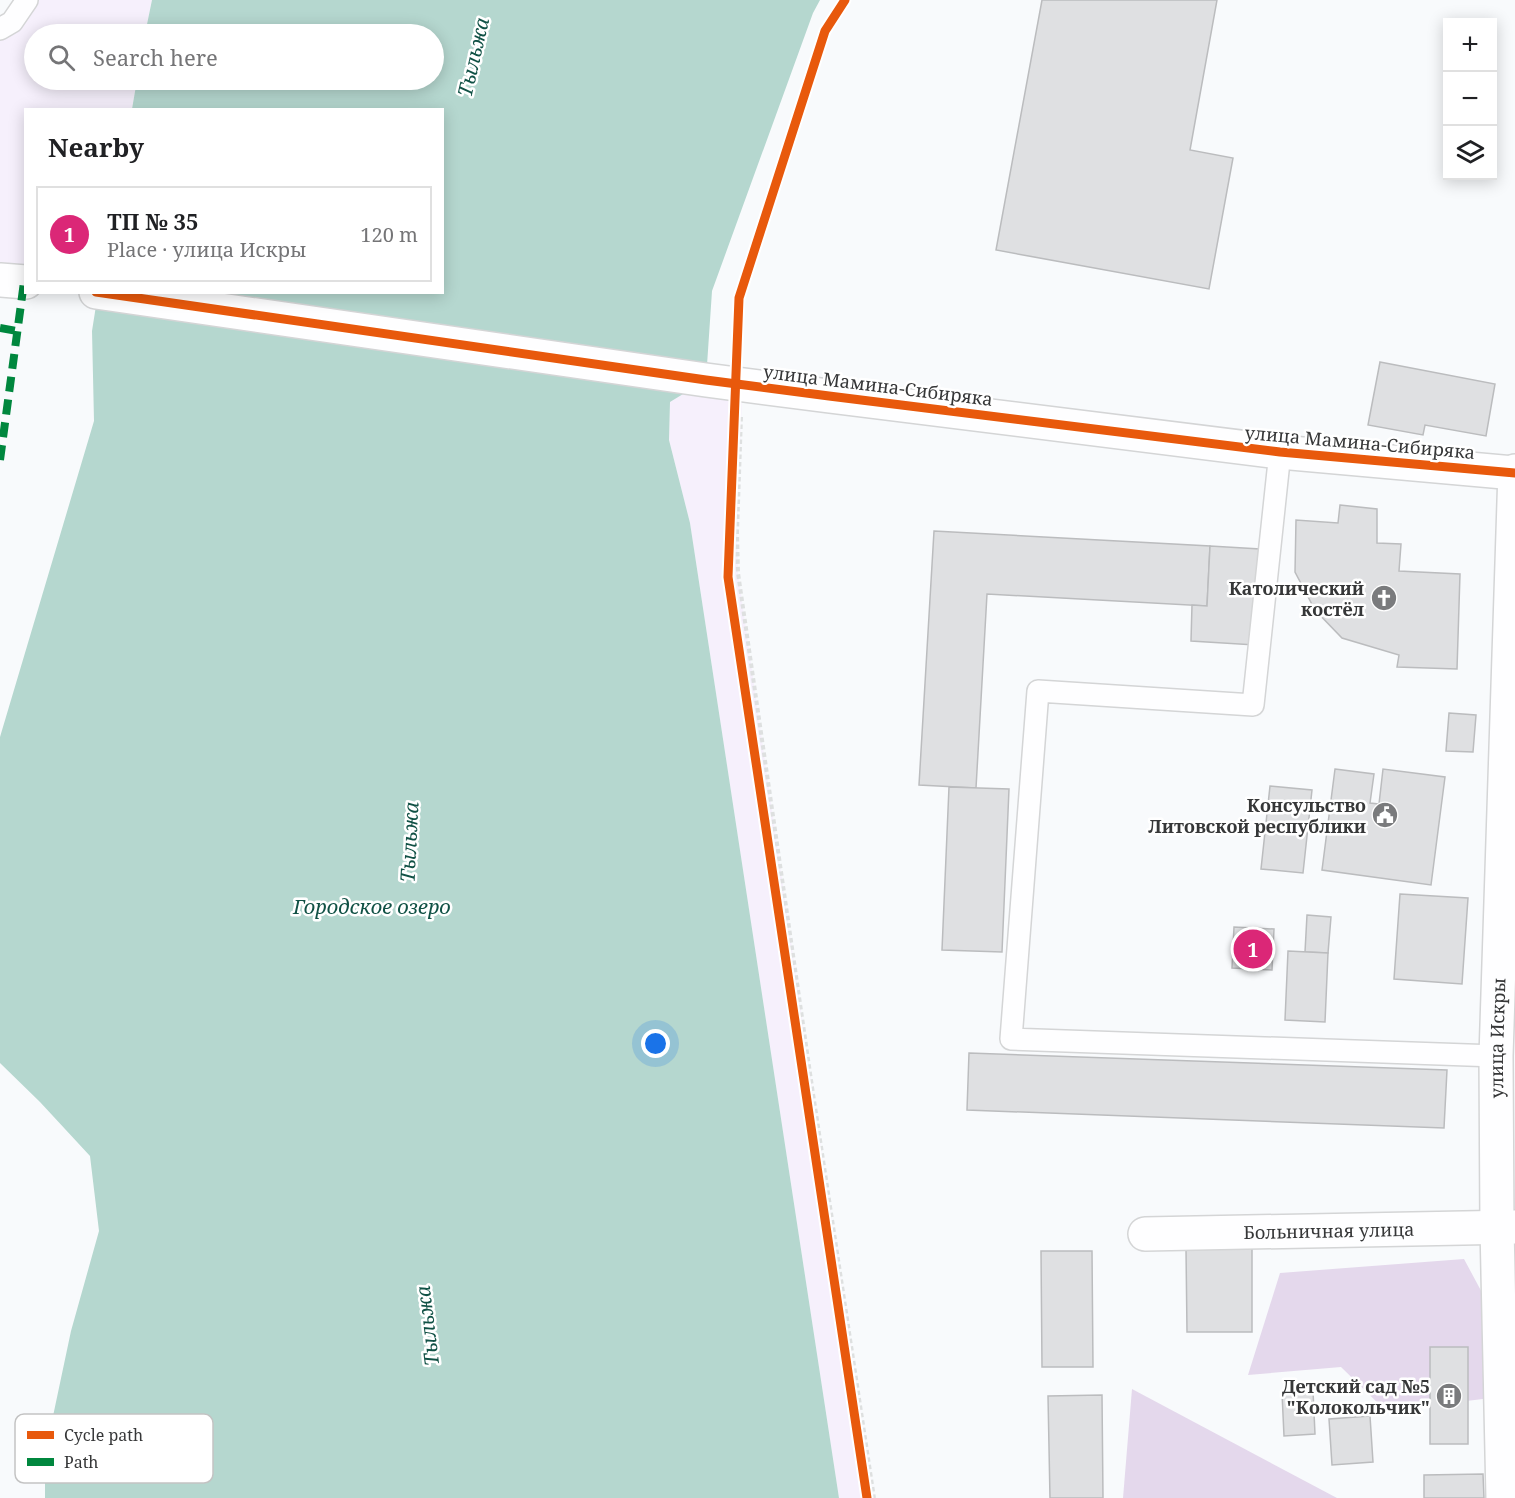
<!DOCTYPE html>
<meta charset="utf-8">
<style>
body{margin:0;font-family:"Noto Serif",serif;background:#f2f2f2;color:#202124}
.controls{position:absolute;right:18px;top:18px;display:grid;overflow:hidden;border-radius:0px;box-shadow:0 3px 15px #0003}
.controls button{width:54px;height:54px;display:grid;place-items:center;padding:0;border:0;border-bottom:2px solid #e0e0e0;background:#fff;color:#202124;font:30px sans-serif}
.you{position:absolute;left:656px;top:1044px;width:21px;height:21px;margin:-15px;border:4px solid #fff;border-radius:50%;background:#1a73e8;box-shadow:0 0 0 9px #1a73e833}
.badge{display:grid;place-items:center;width:39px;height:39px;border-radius:50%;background:#db2777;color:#fff;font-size:20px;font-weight:700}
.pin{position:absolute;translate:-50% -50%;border:3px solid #fff;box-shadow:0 2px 6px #0006}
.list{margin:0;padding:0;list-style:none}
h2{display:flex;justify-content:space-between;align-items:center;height:78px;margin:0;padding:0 24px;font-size:26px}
h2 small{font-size:20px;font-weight:400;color:#757577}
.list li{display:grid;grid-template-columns:39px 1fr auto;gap:18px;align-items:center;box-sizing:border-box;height:96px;margin:0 12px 12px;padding:0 12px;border:2px solid #e0e0e0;border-radius:0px}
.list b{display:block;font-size:22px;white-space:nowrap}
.list p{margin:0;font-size:20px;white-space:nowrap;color:#757577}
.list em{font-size:20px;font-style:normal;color:#757577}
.icon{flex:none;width:33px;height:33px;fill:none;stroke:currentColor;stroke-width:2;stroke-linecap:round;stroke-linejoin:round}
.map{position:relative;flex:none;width:1515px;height:1498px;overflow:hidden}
.search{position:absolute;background:#fff;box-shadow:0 3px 15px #0003;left:24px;top:24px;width:420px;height:66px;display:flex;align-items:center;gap:15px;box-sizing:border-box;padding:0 21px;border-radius:33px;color:#757577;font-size:22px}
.panel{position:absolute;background:#fff;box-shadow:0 3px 15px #0003;left:24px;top:108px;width:420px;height:186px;border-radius:0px}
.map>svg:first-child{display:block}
.green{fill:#f6f0fc}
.forest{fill:#e4d8ec}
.water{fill:#b5d7cf}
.building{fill:#dfe0e2;stroke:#bbbcbe;stroke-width:1.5}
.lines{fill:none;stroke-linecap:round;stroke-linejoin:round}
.service-casing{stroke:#d4d5d6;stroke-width:24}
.minor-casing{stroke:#d4d5d6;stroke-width:36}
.path{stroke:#dee0e0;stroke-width:4;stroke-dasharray:4.5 3;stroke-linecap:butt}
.service{stroke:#fefeff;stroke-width:21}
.minor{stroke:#fefeff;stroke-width:33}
.quiet{stroke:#00873e;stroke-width:8;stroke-dasharray:15 8;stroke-linecap:butt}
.cycleway-casing{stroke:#fff;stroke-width:13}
.cycleway{stroke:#e8590c;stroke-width:9}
.labels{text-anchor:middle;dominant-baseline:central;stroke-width:5;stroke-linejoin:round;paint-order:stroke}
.street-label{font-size:18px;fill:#363738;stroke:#fff}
.poi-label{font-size:18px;font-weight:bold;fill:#363738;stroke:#fff;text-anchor:end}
.water-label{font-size:20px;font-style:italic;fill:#105145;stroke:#fff}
.key{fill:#fff;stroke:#c3c3c3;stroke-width:1.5}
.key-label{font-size:16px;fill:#363738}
</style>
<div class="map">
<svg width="1515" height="1498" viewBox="0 0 1515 1498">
<rect width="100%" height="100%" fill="#f8fafc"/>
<!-- green -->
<g class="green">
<polygon points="27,0 152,0 145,34 34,34 34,80 137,80 132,109 26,110 25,282 0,280 0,29"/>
<polygon points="706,380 742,399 737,532 738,573 812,1087 874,1498 839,1498 690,523 669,440 670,402"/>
</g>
<!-- forest -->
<g class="forest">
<polygon points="1464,1259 1515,1354 1515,1395 1386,1411 1341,1367 1248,1375 1280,1273"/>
<polygon points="1132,1389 1337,1498 1123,1498"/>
</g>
<!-- water -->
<polygon class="water" points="152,0 820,0 813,13 712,291 706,380 670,402 669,440 690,523 839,1498 45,1498 45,1454 71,1331 99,1231 90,1156 40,1102 0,1063 0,737 94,421 92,331 98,293 442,292 442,110 132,109 137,80 434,80 434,34 145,34"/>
<!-- building -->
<g class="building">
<polygon points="1042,0 1217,0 1190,150 1233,158 1209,289 996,250"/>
<polygon points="1380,362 1495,384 1486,436 1425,425 1423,435 1368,425"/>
<polygon points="1340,505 1377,509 1377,543 1401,544 1399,571 1460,574 1457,669 1397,667 1399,655 1342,638 1315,610 1295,572 1296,520 1338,523"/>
<polygon points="934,531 1210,546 1207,606 987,594 976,788 919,785"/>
<polygon points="1210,546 1260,549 1255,645 1191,641 1192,605 1207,606"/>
<polygon points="1449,713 1476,715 1473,752 1446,751"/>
<polygon points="1335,769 1374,774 1370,803 1379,804 1383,769 1445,777 1431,885 1322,870"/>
<polygon points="1270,786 1312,790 1303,873 1261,869"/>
<polygon points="949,787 1009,789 1002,952 942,950"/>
<polygon points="1400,894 1468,898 1462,984 1394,979"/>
<polygon points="1307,915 1331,917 1328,953 1305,952"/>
<polygon points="1234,927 1274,929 1272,970 1232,968"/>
<polygon points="1288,951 1328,953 1325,1022 1285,1020"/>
<polygon points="969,1053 1447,1070 1444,1128 967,1110"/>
<polygon points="1252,1248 1252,1332 1187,1332 1186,1249"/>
<polygon points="1041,1251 1092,1251 1093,1367 1042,1367"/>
<rect x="1430" y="1347" width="38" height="97"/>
<polygon points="1313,1391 1315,1434 1284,1436 1282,1393"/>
<polygon points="1102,1395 1103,1498 1050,1498 1048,1396"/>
<polygon points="1370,1416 1373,1462 1332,1465 1329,1419"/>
<polygon points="1483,1474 1484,1498 1424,1498 1424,1475"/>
</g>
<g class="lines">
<!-- service casing -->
<g class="service-casing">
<g id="service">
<polyline points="0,29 12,22 27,0"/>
<polyline points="1280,452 1253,705 1038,691 1011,1039 1496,1056"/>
</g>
</g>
<!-- minor casing -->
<g class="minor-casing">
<g id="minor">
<polyline points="0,280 26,282"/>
<polyline points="96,292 706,380 829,396 1280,452 1515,473"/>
<path id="s1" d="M1145 1234 1515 1227"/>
<path id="s2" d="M1503 1498 1497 1227 1496 1056 1515 471"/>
</g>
</g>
<!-- path -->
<polyline class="path" points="741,417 737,532 738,573 812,1087 874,1498"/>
<!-- service -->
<use href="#service" class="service"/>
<!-- minor -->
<use href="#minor" class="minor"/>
<!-- quiet -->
<g class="quiet">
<polyline points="0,328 17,331"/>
<polyline points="0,460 24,282"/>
</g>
<!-- cycleway casing -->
<g class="cycleway-casing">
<g id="cycleway">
<polyline points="845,0 825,31 739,298 728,577 867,1498"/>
<polyline points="96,292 706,380 829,396 1280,452 1515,473"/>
</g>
</g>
<!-- cycleway -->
<use href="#cycleway" class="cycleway"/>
</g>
<!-- icons -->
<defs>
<g id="church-disc" transform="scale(1.35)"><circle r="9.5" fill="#7a7b7d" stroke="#fff"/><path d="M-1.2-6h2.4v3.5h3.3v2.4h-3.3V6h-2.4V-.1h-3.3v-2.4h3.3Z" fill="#fff"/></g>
<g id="civic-disc" transform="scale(1.35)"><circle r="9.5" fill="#7a7b7d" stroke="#fff"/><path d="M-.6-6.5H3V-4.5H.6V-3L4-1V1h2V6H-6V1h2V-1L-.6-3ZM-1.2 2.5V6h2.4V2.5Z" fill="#fff"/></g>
<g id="building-disc" transform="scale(1.35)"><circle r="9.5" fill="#7a7b7d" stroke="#fff"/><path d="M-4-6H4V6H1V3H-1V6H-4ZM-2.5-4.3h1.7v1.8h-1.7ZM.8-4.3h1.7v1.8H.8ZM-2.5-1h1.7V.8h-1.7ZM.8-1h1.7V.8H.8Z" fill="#fff"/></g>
</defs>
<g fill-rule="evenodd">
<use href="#church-disc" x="1384" y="598"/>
<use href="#civic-disc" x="1385" y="815"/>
<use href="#building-disc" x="1449" y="1396"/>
</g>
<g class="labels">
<!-- street labels -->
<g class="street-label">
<text transform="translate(878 385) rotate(7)">улица Мамина-Сибиряка</text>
<text transform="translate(1360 442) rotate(5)">улица Мамина-Сибиряка</text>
<text stroke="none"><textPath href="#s2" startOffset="460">улица Искры</textPath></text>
<text stroke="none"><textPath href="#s1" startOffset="184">Больничная улица</textPath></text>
</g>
<!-- poi labels -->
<g class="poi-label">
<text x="1364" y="588">Католический<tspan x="1364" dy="21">костёл</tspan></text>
<text x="1366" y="805">Консульство<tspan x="1366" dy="21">Литовской республики</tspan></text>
<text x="1430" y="1386">Детский сад №5<tspan x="1430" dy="21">"Колокольчик"</tspan></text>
</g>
<!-- water labels -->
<g class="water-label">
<text transform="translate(473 57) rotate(-77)">Тыльжа</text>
<text transform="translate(409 842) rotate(-87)">Тыльжа</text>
<text x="372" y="906">Городское озеро</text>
<text transform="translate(427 1326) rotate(-97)">Тыльжа</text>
</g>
</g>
<!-- legend -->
<rect x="15" y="1414" width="198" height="69" rx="9" class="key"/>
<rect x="27" y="1431" width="27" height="8" fill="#e8590c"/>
<rect x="27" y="1458" width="27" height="8" fill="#00873e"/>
<g class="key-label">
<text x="64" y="1441">Cycle path</text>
<text x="64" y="1468">Path</text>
</g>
</svg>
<div class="controls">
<button>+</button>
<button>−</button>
<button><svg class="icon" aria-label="layers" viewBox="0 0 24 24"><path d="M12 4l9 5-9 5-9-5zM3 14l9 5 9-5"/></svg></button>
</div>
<div class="you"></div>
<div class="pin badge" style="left:1253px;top:949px">1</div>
<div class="search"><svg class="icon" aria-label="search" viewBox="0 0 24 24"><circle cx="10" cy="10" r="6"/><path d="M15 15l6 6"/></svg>Search here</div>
<section class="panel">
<h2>Nearby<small></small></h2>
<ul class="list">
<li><span class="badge">1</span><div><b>ТП № 35</b><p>Place · улица Искры</p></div><em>120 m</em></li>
</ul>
</section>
</div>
